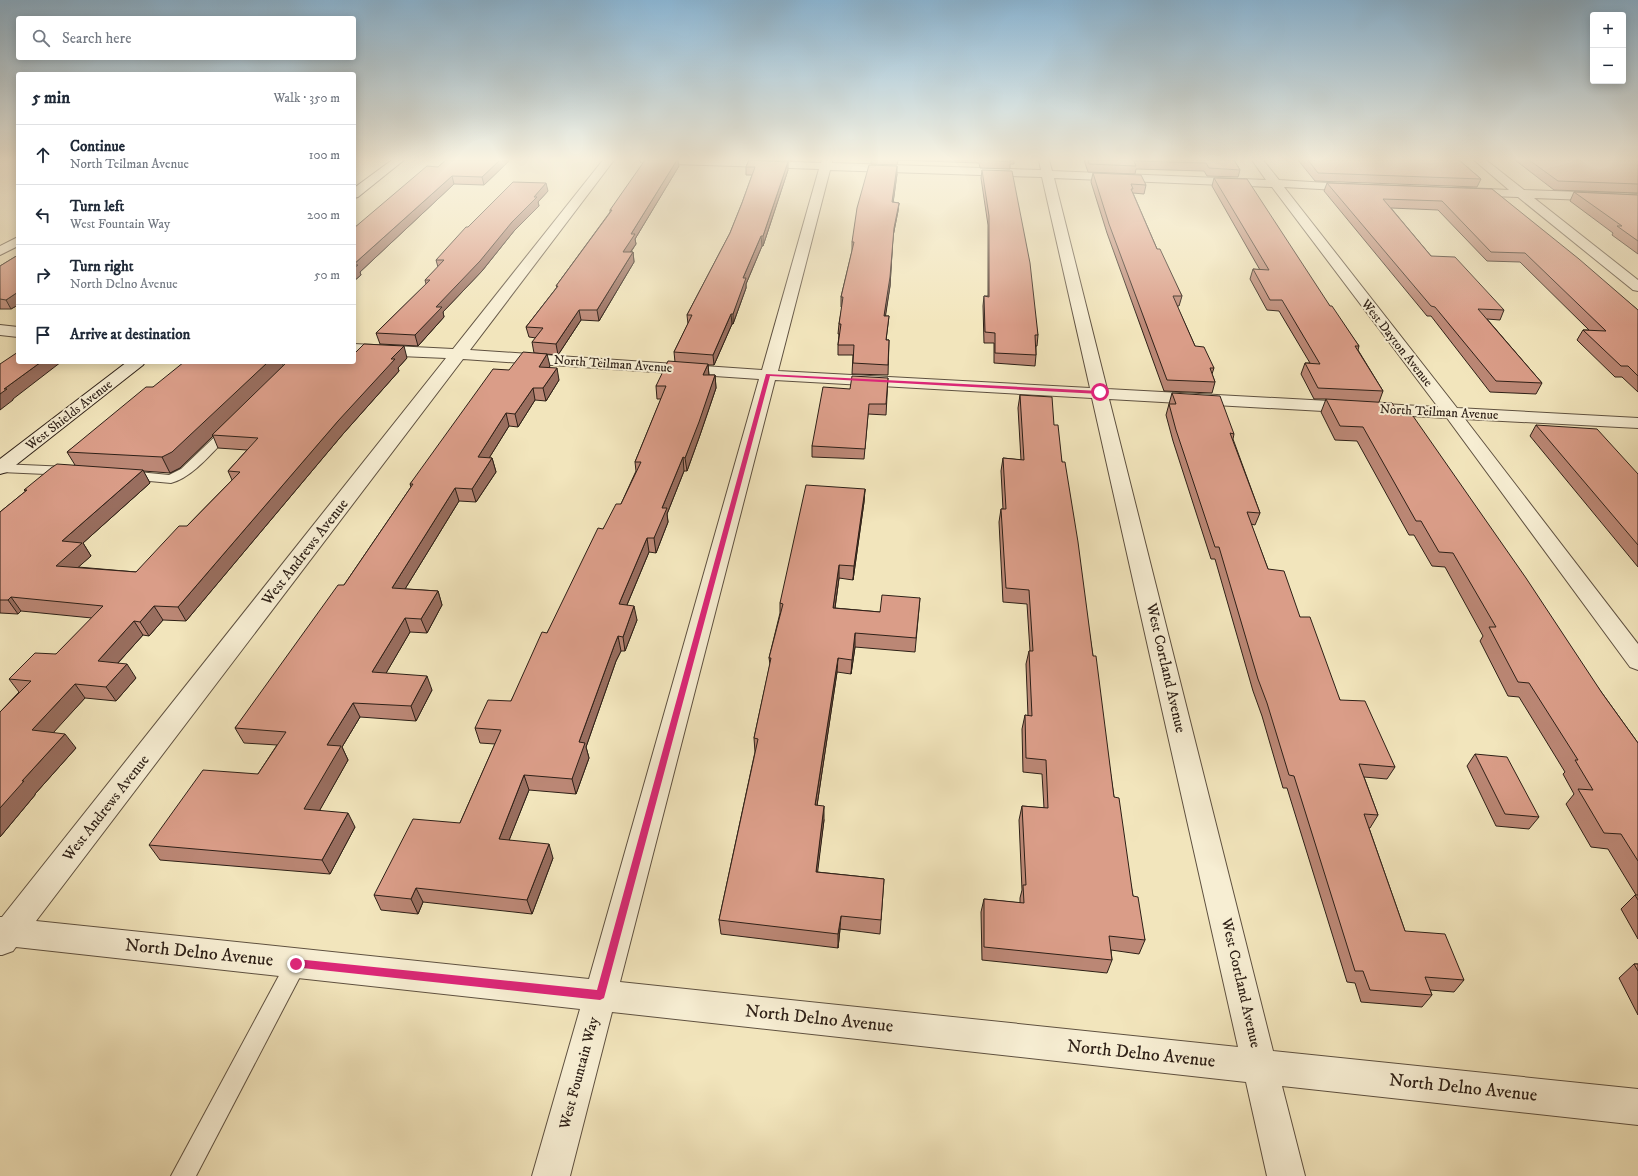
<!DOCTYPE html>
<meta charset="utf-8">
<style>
body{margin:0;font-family:"IM FELL DW Pica",serif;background:#f6f6f7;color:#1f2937}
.controls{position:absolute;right:12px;top:12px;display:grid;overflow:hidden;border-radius:4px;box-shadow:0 2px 10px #0003}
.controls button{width:36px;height:36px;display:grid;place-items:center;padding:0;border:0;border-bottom:1px solid #e0e1e3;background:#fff;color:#1f2937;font:20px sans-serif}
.stop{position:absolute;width:12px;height:12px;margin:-9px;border:3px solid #db2777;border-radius:50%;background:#fff}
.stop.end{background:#db2777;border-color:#fff;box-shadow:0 1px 4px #0008}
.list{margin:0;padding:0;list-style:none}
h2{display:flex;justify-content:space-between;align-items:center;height:52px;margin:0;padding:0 16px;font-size:17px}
h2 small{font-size:13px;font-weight:400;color:#747a83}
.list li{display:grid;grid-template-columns:26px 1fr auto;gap:12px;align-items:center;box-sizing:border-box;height:60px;padding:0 16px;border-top:1px solid #e0e1e3}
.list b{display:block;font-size:15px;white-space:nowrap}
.list p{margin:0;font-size:13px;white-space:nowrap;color:#747a83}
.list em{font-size:13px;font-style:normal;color:#747a83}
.icon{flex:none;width:22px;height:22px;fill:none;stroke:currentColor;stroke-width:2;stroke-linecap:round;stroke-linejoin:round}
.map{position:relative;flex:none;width:1638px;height:1176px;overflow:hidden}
.search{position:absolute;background:#fff;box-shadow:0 2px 10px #0003;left:16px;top:16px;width:340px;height:44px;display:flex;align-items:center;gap:10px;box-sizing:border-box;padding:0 14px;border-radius:4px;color:#747a83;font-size:15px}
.panel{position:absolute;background:#fff;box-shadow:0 2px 10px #0003;left:16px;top:72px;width:340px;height:292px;border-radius:4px}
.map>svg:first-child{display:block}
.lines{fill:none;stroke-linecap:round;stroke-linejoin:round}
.service-casing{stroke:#5f5140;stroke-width:2}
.minor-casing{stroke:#5f5140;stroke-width:2}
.secondary-casing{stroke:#2e2017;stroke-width:2}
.service{fill:#f7eed3;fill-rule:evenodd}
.minor{fill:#f7eed3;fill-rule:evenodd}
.secondary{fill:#f7eed3;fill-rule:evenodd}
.wall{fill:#bb8775;stroke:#2e2017;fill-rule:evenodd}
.shaded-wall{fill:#996e5f;stroke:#2e2017}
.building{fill:#da9d88;stroke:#2e2017}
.route{fill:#db2777}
.labels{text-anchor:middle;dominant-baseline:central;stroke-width:4;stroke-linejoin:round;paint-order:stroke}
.far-street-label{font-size:13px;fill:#2e2017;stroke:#f7eed3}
.street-label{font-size:15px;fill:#2e2017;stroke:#f7eed3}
.near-street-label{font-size:18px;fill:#2e2017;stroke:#f7eed3}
</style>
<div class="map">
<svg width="1638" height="1176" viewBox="0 0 1638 1176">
<rect width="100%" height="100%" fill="#f2e5bc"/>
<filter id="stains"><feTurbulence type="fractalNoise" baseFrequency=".005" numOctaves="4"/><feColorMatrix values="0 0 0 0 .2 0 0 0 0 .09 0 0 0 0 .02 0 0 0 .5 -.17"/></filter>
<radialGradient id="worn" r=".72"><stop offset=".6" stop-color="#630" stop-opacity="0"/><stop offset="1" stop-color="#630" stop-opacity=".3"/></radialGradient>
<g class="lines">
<!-- service casing -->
<g class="service-casing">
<g id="service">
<path d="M229 426 233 427 235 429 233 431C216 448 194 477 171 483L128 479 124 478 122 475 124 472 128 471 169 475 181 469 225 427Z"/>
<polygon points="1,464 68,467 72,468 74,471 72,474 68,475 1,472"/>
<polygon points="296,954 303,957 306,964 303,971 196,1176 171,1176 289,957"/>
</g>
</g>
<!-- minor casing -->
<g class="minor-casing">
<g id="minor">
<path d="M603 160H614L470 350 762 370 819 169 645 163 641 162 640 160H738L821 163 822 160H832V163L1041 170 1039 160H1049L1052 171 1266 180 1252 160H1263L1279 180 1359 185 1361 187 1359 189 1355 191 1284 187 1457 408 1638 418V428L1465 419 1638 644V670L1630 667 1447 418 1109 399 1273 1051 1638 1089V1125L1282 1086 1305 1176H1267L1246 1082 612 1012 570 1176H532L580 1009 16 947 13 951 2 955H0V917H2L446 358 354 354V344L453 349ZM830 170 1042 177 1090 388 778 371ZM1054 178 1272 187 1438 407 1107 389ZM463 359 759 379 589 979 36 921ZM775 380 1092 398 1238 1047 620 982Z"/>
<polygon points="1474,160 1486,160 1524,190 1638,194 1638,202 1534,198 1638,280 1638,291 1633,290 1518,197 1463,195 1461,192 1463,189 1467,188 1509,190"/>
<polygon points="18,237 18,246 0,255 0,246"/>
<polygon points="0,325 18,327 18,337 0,335"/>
</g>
</g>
<!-- secondary casing -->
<g class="secondary-casing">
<g id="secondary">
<polygon points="392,160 404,160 358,197 354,198 354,188"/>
<polygon points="127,362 145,362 143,365 7,472 0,474 0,459"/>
</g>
</g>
<!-- service -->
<use href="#service" class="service"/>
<!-- minor -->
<use href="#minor" class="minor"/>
<!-- secondary -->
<use href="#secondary" class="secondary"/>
</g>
<!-- wall -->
<g class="wall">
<polygon points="446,160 510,160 484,185 454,184 360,272 361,275 354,281 354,228 438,167"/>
<polygon points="749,160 788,170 763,246 762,246 746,284 746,288 733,324 732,324 714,365 708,365 709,375 715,375 716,388 700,435 687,471 684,471 667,514 668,522 656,553 649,552 627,605 637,620 625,651 621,651 616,661 586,747 589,758 576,794 529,790 509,840 553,858 532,914 423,902 418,914 381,910 374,895 460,823 495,744 480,743 475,728 511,701 547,633 603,529 621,504 636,471 635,462 661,399 657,399 656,386 675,362 674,352 688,324 687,315 730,233 742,203 752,175 746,175 746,167"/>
<polygon points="774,160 792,160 792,161"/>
<polygon points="871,160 1014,160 1014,164 1010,164 1010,169 980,168 979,163 898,160 897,165 871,164"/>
<polygon points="1084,160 1234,160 1240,170 1238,177 1207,176 1204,171 1136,169 1135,174 1088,172"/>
<polygon points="1298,160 1459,160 1481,179 1477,187 1315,181"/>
<polygon points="1515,160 1638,160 1638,193 1554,190"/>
<polygon points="679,166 635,239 636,244 631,252 633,252 634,262 599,321 581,320 558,355 534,353 532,342 536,338 529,337 526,327 557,287 556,286 610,212 610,210"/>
<polygon points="982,170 1038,335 1037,346 1036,346 1036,355 1035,366 994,363 994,343 984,343 983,306 984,296 988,296 988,225 981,178"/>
<polygon points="1093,173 1146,185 1144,194 1133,193 1157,249 1182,296 1179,306 1177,306 1195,346 1214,368 1212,374 1215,382 1212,393 1164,391 1107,233 1091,182"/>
<polygon points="897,174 893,202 899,203 898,211 893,236 890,286 885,316 889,316 886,340 889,340 888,375 852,374 853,355 838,355 838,345 839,334 838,334 839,324 842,307 841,307 841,297 852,251 852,242"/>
<polygon points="1214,178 1330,306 1359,346 1358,350 1383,391 1379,402 1400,415 1602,693 1638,743 1638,939 1621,909 1635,895 1636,895 1608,849 1591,847 1566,804 1574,794 1563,774 1565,772 1519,697 1508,696 1480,641 1483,636 1445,567 1432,566 1414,535 1409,535 1357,441 1335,440 1321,412 1326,399 1314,399 1301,374 1305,363 1310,363 1279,311 1267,310 1250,279 1253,269 1260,270 1212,186"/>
<polygon points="1327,183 1492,189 1638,310 1638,392 1622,377 1615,377 1577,340 1583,330 1589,330 1520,262 1487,261 1438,210 1391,208 1431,256 1504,310 1500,320 1487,319 1542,383 1536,394 1490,392 1431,316 1427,316 1324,191"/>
<polygon points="548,191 538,202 539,206 514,231 482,271 443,312 444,317 418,346 380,344 376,333 426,284 425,280 438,267 436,260"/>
<polygon points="1574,192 1638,195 1638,254 1612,235 1613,233 1570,201"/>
<polygon points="18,255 18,305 11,309 0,309 0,266"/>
<path d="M407 358 398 368 399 371 343 434 186 621 163 620 149 636 143 635 118 663 136 678 116 701 85 698 53 732 76 748 35 794V795L0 837V712L19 692 9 679 56 654 92 618 21 611 18 614 0 613V512L26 491 24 490 75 465 67 452 153 387 283 366ZM213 436 218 448 247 450 228 471 232 480 187 526 136 572 78 567 91 556 83 543 150 483 143 471 170 473 180 468Z"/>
<polygon points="550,366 549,367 559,380 546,401 535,400 518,427 509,426 489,458 492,458 496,472 476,502 459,501 405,589 438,591 442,605 427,633 410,632 386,673 432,690 416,721 360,717 342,747 348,760 319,811 355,827 330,874 160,860 149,845 258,774 277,745 244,743 235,728 344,585 411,487 410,484 509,370"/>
<polygon points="888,378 886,415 868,414 864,459 812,457 812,446 850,389"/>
<polygon points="1172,393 1234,434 1233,439 1260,513 1255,525 1251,524 1268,569 1300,617 1340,700 1395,767 1387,779 1364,777 1378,815 1370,828 1369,828 1405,931 1464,980 1454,992 1430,990 1432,995 1422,1007 1361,1002 1355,983 1347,982 1287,788 1283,788 1262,716 1253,691 1215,559 1211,559 1173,441 1166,415"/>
<polygon points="1020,395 1054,425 1062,462 1093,656 1114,797 1133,896 1145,940 1139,954 1111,950 1112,960 1107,973 982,960 981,912 984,899 1020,903 1020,898 1022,890 1019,820 1022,806 1044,808 1042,774 1023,772 1022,729 1025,715 1028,716 1026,664 1029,651 1030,651 1027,604 1003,602 999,522 1001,509 1003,509 1001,471 1003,458 1021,460 1018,408"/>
<polygon points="1536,425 1638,474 1638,567 1530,436"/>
<polygon points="865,489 864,502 853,580 839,578 835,608 880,612 920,598 915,652 855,647 851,674 837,672 817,805 824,820 817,872 884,879 880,934 840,929 838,948 721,934 719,920 755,752 754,738 770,664 769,658 780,613 780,603"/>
<polygon points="1475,754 1539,817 1529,829 1496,826 1467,766"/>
<polygon points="1634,964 1638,964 1638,1015 1619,978"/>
</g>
<!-- shaded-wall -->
<g class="shaded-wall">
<polygon points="500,160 510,160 484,185 482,177"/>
<polygon points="677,160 678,160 679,166 635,239 636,244 624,261 623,252 631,234"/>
<polygon points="788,162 788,170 763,246 763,236"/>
<polygon points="897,166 897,174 892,211 892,202"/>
<polygon points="452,176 454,184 360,272 361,275 354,281 354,264"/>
<polygon points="546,183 548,191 538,202 539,206 514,231 482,271 443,312 444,317 418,346 415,335 436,307"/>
<polygon points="899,203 898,211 893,236 890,286 884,326 884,316 894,228"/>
<polygon points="761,236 762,246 746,284 746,288 733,324 733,314 743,278"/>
<polygon points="633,252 634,262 599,321 597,310"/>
<polygon points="18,292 18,305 11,309 6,300"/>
<polygon points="579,310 581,320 558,355 556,344"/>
<polygon points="731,314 732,324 714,365 713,355"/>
<polygon points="404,346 407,358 398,368 399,371 343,434 186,621 178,607 391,359"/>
<polygon points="547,354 550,366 541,379 539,367"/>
<polygon points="41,362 61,362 13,399 13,400 0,410 0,394 4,389"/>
<polygon points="268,362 282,362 284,367 212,435 213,436 180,468 170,473 162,457"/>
<polygon points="708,364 709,377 703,375"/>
<polygon points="557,368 559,380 546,401 543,388"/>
<polygon points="715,375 716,388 700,435 687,471 685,458"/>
<polygon points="533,388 535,400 518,427 515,414"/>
<polygon points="506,413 509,426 481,471 478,457"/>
<polygon points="683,457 684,471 667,514 668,522 656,553 654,538 662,508"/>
<polygon points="492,458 496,472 476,502 472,489"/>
<polygon points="143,470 150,483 83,543 91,556 65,579 56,566 62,541"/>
<polygon points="455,488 459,501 397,602 392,588"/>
<polygon points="865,489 864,502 853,580 854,566"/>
<polygon points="647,538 649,552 621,619 619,604"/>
<polygon points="839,565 839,578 833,622 833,608"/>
<polygon points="438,591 442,605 427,633 421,619"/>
<polygon points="11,597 21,611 18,614 8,600"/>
<polygon points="154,606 163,620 149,636 140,622"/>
<polygon points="634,606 637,620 625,651 623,637"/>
<polygon points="405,618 410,632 378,687 372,672"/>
<polygon points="134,621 143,635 107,675 98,661"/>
<polygon points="855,633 855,647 851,674 852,660"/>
<polygon points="618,636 621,651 616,661 586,747 589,758 576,794 572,779 579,742 614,646"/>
<polygon points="838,658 837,672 815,819 815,805"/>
<polygon points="127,664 136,678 116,701 106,687"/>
<polygon points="427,676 432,690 416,721 411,706"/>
<polygon points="75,684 85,698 43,744 32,730"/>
<polygon points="353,703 360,717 342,747 348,760 312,824 304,809 327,745"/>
<polygon points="65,734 76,748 35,794 35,795 0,837 0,808 22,781"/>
<polygon points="524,775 529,790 504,853 499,839"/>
<polygon points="824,806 824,820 816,885 816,872"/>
<polygon points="348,813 355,827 330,874 322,860"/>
<polygon points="549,844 553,858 532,914 527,900"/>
<polygon points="416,888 423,902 418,914 411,899"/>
<polygon points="841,916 840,929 838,948 838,934"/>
</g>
<!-- building -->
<g class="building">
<polygon points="446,160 500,160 482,177 452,176 354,264 354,228 427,166 438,167"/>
<polygon points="645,160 677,160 631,234 635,234 623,252 633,252 597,310 579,310 556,344 532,342 543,328 526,327 558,286 556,286 612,210 610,210"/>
<polygon points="749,160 788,162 763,236 761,236 743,278 746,278 733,314 731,314 713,355 674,352 692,315 687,315 730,233 742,203 755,167 746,167"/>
<polygon points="981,160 1010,160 1011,162"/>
<polygon points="1088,160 1234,160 1240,170 1209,168 1206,163 1134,161 1136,166 1089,164"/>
<polygon points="1308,160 1459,160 1481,179 1318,173"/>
<polygon points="1529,160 1638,160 1638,184 1558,181"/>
<polygon points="869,165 897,166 892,202 899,203 894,228 890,277 884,316 889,316 886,340 889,340 888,365 853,363 854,345 838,345 841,324 839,324 843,297 841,297 854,242 852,242 857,208"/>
<polygon points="982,170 1012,171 1030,263 1038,335 1035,335 1036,355 995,353 995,333 985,332 984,296 989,297 989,216"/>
<polygon points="1093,173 1141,175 1146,185 1131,184 1133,189 1131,189 1157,249 1160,249 1182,296 1173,296 1195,346 1204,347 1214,368 1210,368 1215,382 1167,380 1109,224"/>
<polygon points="1214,178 1247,179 1330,306 1332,306 1359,346 1355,346 1383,391 1318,388 1305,363 1320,364 1282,300 1270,300 1253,269 1269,270"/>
<polygon points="513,182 546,183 534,197 537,197 512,222 480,261 436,307 442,307 415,335 376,333 430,280 425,280 444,260 436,260 466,227 468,227"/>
<polygon points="1327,183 1492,189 1579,259 1638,310 1638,376 1628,366 1621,366 1583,330 1606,331 1525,253 1491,252 1442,201 1383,199 1431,256 1455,257 1504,310 1478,309 1542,383 1496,381 1435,307 1431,306"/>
<polygon points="1574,192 1638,195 1638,241 1617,226 1622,226"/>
<polygon points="18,255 18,292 6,300 0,299 0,266"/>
<polygon points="354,265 358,265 354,268"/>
<polygon points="364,344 404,346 391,359 395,359 338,421 178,607 154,606 140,622 134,621 98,661 127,664 106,687 75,684 32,730 65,734 22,781 24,781 0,808 0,712 31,681 9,679 35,653 56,654 103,606 11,597 8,600 0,600 0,512 27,490 24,490 51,468 57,464 143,470 62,541 82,543 56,566 136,572 179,526 187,526 240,472 228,471 258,438 212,435 287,362 354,362 354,354"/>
<polygon points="18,352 18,362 41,362 4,389 7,389 0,394 0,364"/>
<polygon points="523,352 547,354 539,367 557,368 543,388 533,388 515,414 506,413 478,457 492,458 472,489 455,488 392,588 438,591 421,619 405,618 372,672 427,676 411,706 353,703 327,745 341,746 304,809 348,813 322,860 149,845 203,770 258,774 286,732 235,728 338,585 344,585 413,484 410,484 493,369 509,370"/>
<polygon points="668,361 708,364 703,375 715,375 699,422 685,458 683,457 662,508 667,508 654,538 647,538 619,604 634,606 623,637 618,636 614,646 579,742 585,743 572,779 524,775 499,839 549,844 527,900 416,888 411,899 374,895 413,819 460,823 501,730 475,728 488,700 511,701 542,632 547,633 598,528 603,529 616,504 621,504 641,462 635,462 666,386 656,386"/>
<polygon points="184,362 268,362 172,452 162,457 67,452 146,387 153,387"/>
<polygon points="852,376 888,378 886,404 869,404 865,449 812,446 823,387 850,389"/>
<polygon points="1172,393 1220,396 1234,434 1230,433 1260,513 1247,512 1268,569 1284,571 1300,617 1310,617 1340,700 1365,701 1395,767 1359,764 1378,815 1364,814 1405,931 1445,934 1464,980 1425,977 1432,995 1370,990 1363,971 1355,971 1294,776 1289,775 1267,703 1258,679 1219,547 1215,547 1176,430 1169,404 1176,404"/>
<polygon points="1020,395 1052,397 1054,425 1058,425 1062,462 1065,462 1078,542 1093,656 1096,656 1114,797 1119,798 1133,896 1138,897 1145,940 1109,936 1112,960 984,947 984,899 1024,903 1023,885 1026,885 1022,806 1048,808 1046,760 1026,758 1025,715 1032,716 1029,651 1033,651 1029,590 1006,588 1001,509 1006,509 1003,458 1024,460"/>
<polygon points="1326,399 1392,403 1400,415 1413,416 1526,578 1602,693 1638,743 1638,861 1621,834 1604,833 1578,789 1593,790 1575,760 1578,760 1529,683 1518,682 1489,627 1496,627 1453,553 1439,552 1421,521 1416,521 1363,427 1340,426"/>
<polygon points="1536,425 1597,429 1638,474 1638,545"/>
<polygon points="806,485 865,489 854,566 839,565 833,608 880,612 882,595 920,598 916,638 855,633 852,660 838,658 815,805 824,806 816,872 884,879 881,920 841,916 838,934 719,920 758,739 754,738 771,658 769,658 783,604 780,603"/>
<polygon points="1475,754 1507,757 1539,817 1505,814"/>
<polygon points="1635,895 1638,895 1638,900"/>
<polygon points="1634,964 1638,964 1638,971"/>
</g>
<!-- sky -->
<linearGradient id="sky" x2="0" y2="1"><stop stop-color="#8bb7d6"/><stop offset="0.49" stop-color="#f9f3e1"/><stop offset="1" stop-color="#f9f3e1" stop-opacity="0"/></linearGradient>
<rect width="1638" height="325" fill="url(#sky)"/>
<!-- route -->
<polygon class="route" points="766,374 1100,391 1103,392 1100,394 770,376 604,998 600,1000 293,967 291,964 293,960 296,959 597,990"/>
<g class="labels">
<!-- far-street labels -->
<g class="far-street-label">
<text transform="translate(1397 343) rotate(52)">West Dayton Avenue</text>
<text transform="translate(613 364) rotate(4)">North Teilman Avenue</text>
<text transform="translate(1439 412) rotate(3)">North Teilman Avenue</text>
<text transform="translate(69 415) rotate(-38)">West Shields Avenue</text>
</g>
<!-- street labels -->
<g class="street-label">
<text transform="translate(305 552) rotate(-52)">West Andrews Avenue</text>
<text transform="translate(1166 668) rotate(77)">West Cortland Avenue</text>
<text transform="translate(106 808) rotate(-52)">West Andrews Avenue</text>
<text transform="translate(1241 983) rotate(77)">West Cortland Avenue</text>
<text transform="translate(579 1073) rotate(-75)">West Fountain Way</text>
</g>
<!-- near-street labels -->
<g class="near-street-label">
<text transform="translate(199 953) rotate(6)">North Delno Avenue</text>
<text transform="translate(819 1019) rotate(6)">North Delno Avenue</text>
<text transform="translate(1141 1054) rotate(6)">North Delno Avenue</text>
<text transform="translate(1463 1088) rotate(6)">North Delno Avenue</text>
</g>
</g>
<rect width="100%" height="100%" filter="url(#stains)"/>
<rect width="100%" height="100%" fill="url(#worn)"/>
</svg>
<div class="controls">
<button>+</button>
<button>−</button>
</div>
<div class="stop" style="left:1100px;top:392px"></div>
<div class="stop end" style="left:296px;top:964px"></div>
<div class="search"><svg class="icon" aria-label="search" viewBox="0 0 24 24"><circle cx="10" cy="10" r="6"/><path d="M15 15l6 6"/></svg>Search here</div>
<section class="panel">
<h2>5 min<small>Walk · 350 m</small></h2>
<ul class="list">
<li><svg class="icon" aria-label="ahead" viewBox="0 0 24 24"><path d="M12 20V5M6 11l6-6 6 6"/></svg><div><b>Continue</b><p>North Teilman Avenue</p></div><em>100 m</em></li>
<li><svg class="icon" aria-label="left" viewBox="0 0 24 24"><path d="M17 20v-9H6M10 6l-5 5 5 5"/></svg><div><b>Turn left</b><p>West Fountain Way</p></div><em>200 m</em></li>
<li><svg class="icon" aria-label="right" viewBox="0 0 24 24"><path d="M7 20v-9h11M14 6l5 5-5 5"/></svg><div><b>Turn right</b><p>North Delno Avenue</p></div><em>50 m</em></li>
<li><svg class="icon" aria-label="arrive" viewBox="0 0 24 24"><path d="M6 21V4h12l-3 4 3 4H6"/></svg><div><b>Arrive at destination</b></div></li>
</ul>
</section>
</div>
